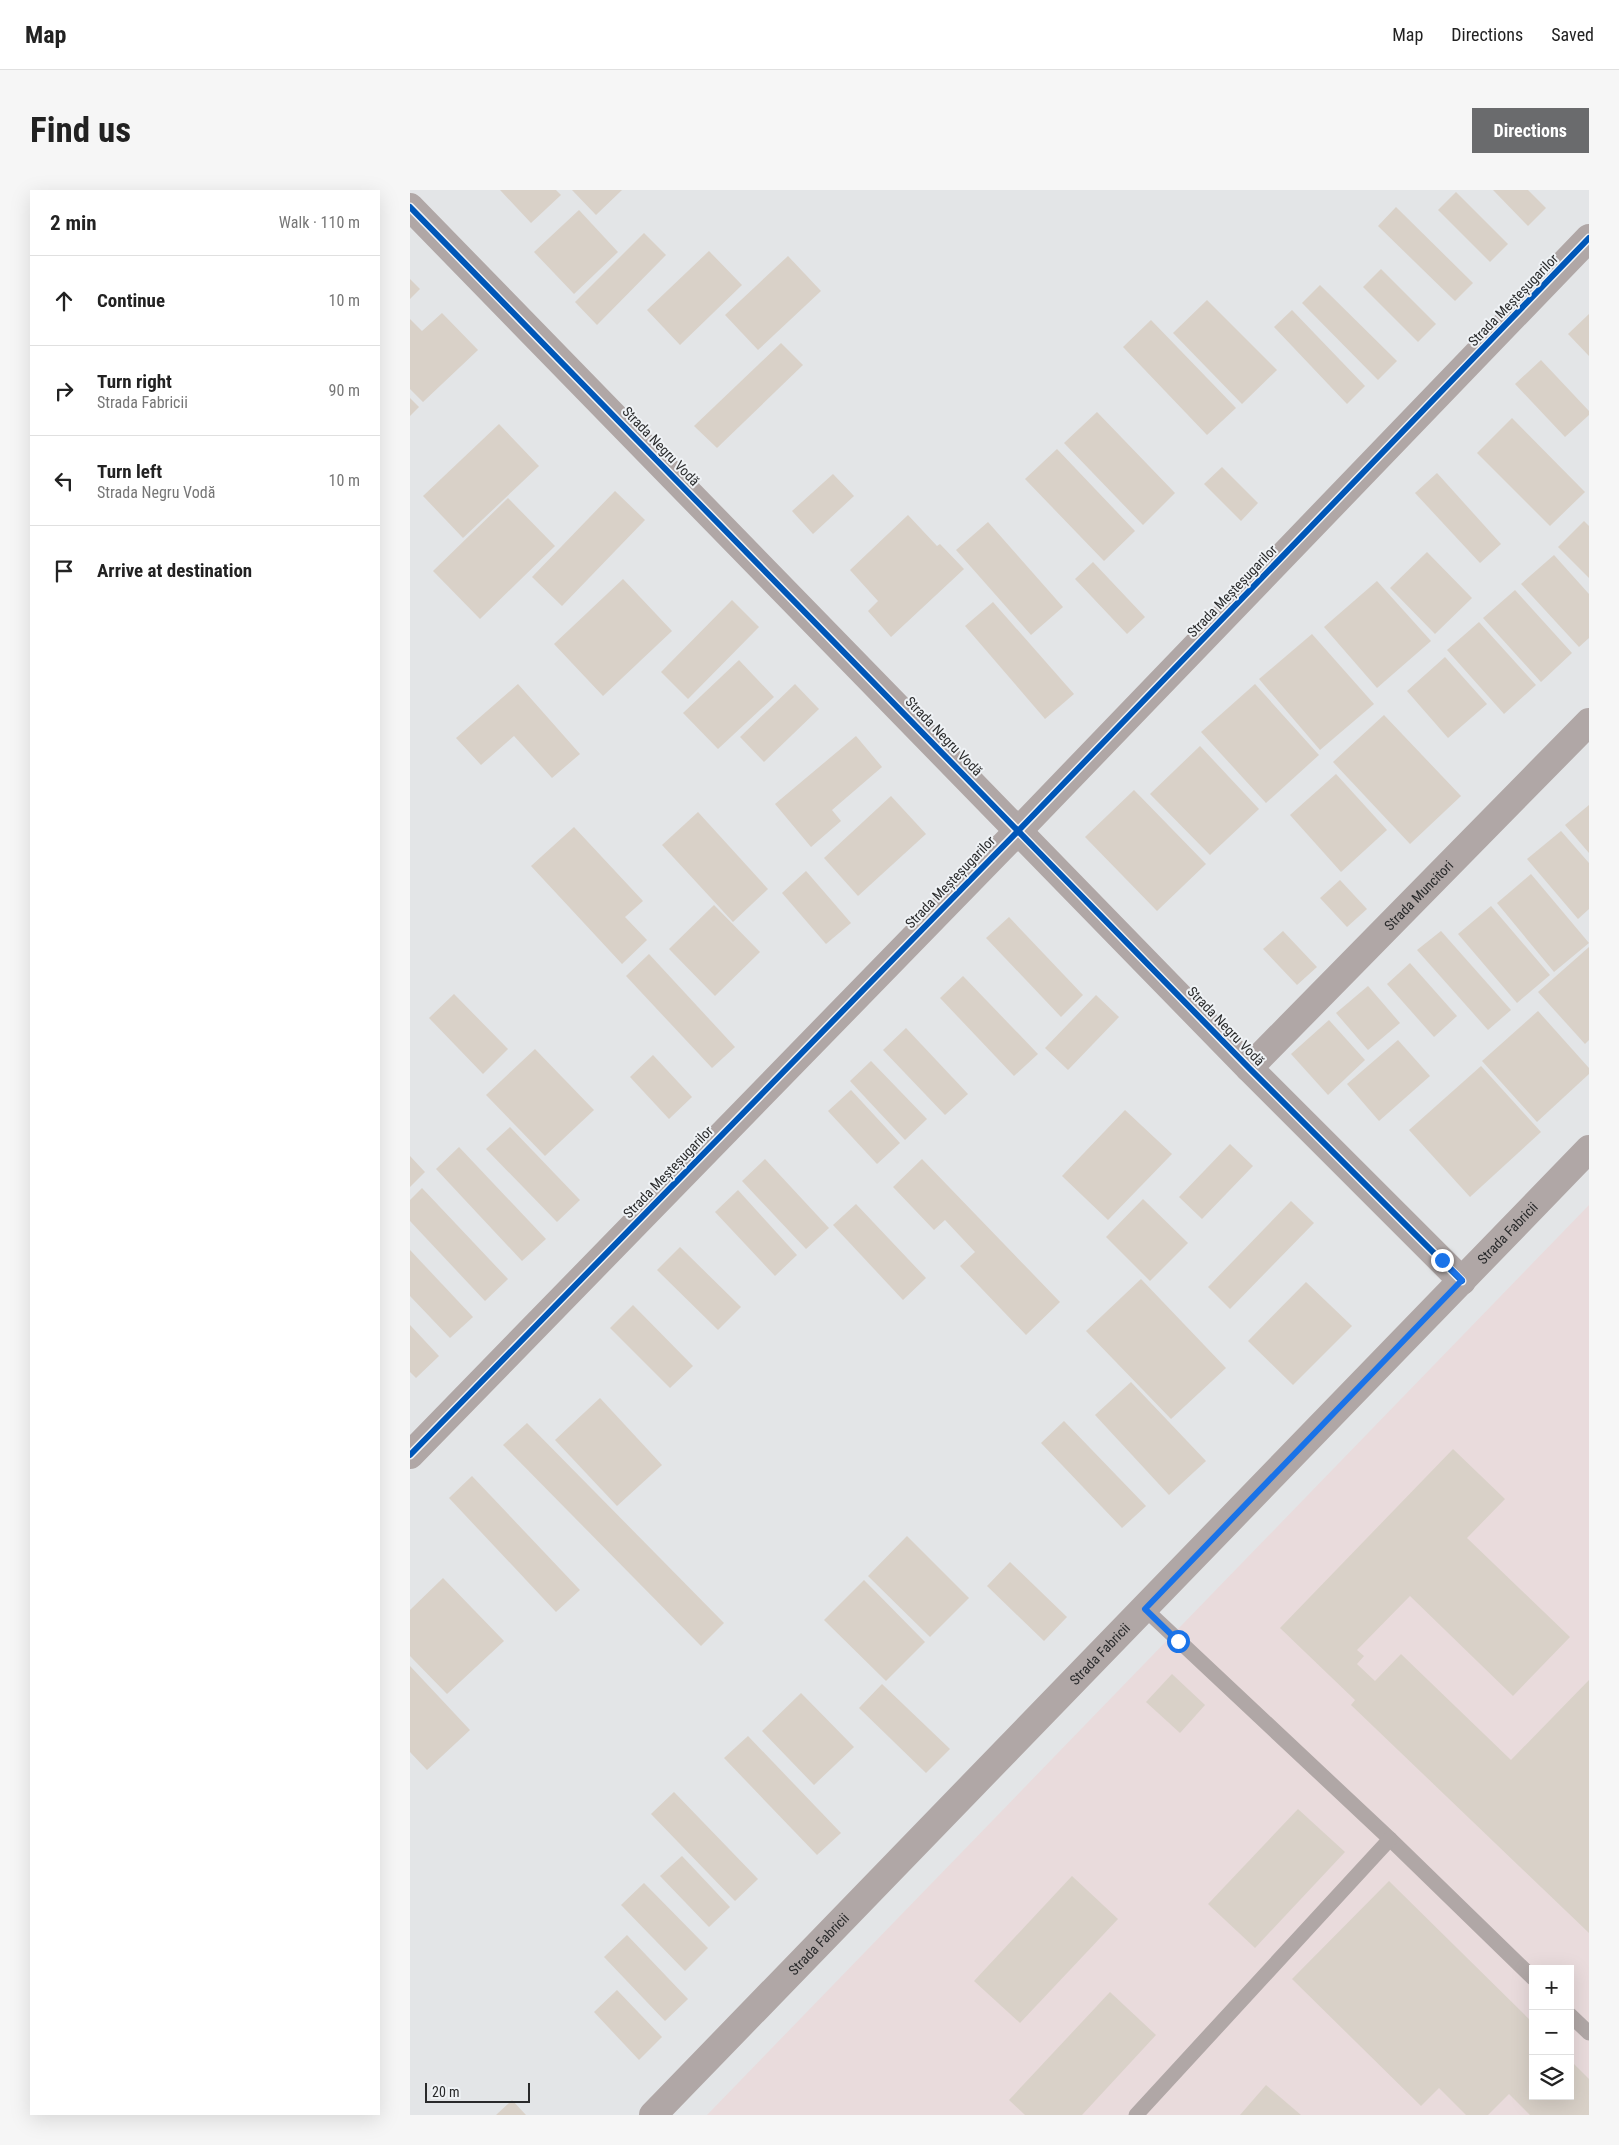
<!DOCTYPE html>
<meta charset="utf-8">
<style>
body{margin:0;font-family:"Roboto Condensed",sans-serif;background:#f6f6f6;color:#222}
.controls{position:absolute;right:15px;bottom:15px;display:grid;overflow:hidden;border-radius:0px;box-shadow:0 5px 20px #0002}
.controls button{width:45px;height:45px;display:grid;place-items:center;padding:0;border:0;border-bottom:1px solid #e0e0e0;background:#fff;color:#222;font:25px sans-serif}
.scale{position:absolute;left:15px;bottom:12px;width:105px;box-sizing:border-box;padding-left:5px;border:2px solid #292a2b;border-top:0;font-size:14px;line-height:18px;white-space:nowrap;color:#292a2b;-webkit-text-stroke:4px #eff2f5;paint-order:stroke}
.stop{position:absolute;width:15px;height:15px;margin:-11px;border:4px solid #1a73e8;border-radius:50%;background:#fff}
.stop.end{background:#1a73e8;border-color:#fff;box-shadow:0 1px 5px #0008}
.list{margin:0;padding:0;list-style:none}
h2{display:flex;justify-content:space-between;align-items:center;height:65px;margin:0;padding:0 20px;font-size:21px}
h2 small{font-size:16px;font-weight:400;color:#767676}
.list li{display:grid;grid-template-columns:32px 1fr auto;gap:15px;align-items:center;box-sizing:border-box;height:90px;padding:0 20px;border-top:1px solid #e0e0e0}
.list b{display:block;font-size:19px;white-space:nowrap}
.list p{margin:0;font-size:16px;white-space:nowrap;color:#767676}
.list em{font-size:16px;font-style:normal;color:#767676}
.icon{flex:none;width:28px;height:28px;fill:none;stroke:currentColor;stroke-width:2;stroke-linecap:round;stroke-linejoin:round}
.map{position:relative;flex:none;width:1179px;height:1925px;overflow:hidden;border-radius:0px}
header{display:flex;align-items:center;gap:30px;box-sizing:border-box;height:70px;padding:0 25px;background:#fff;border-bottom:1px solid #e0e0e0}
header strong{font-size:24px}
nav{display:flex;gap:28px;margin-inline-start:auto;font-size:18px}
.intro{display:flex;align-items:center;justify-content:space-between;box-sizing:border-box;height:120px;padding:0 30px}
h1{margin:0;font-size:35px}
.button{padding:12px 22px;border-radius:0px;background:#6a6b6d;color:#fff;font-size:18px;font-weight:700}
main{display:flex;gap:30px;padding:0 30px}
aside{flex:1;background:#fff;border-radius:0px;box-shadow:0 5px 20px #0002}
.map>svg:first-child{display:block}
.industrial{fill:#e9dbdc;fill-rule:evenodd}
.building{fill:#d9d1c8}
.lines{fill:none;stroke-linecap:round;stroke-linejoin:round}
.lane{stroke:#b0a7a6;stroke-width:15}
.street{stroke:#b0a7a6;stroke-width:28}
.cycleway-casing{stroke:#eff2f5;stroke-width:9}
.cycleway{stroke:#0057b8;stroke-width:6}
.route{stroke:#1a73e8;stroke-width:6}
.labels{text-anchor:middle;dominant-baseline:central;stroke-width:4;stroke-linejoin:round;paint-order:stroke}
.street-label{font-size:14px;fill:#292a2b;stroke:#eff2f5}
</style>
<header>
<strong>Map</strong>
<nav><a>Map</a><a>Directions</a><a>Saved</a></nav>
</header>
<div class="intro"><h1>Find us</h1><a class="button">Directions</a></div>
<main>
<aside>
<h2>2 min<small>Walk · 110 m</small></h2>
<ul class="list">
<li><svg class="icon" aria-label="ahead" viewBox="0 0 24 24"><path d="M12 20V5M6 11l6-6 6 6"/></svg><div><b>Continue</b></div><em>10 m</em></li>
<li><svg class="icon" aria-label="right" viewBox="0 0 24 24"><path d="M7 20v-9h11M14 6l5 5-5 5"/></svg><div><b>Turn right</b><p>Strada Fabricii</p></div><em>90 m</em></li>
<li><svg class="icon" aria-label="left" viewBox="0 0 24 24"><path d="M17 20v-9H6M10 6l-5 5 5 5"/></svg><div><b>Turn left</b><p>Strada Negru Vodă</p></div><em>10 m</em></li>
<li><svg class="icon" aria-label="arrive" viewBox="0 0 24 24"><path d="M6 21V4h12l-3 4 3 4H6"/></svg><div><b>Arrive at destination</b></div></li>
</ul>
</aside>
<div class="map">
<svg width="1179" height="1925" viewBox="0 0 1179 1925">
<rect width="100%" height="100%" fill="#e3e5e7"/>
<!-- industrial -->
<path class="industrial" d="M1179 1015V1925H297ZM1123 1779H1160V1906H1123Z"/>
<!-- building -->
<g class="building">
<polygon points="90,0 146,0 151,5 121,33"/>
<polygon points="162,0 212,0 186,25"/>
<polygon points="1083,0 1118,0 1136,18 1118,36"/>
<polygon points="1046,2 1098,54 1080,72 1028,20"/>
<polygon points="986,17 1063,93 1045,111 968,36"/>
<polygon points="169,20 208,62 164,104 124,62"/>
<polygon points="234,43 256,65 187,135 165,112"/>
<polygon points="299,61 332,95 270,155 237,120"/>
<polygon points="378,66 411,101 348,160 315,125"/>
<polygon points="971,79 1026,134 1008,152 953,97"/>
<polygon points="0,89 10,99 0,109"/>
<polygon points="910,95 987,171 968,190 892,113"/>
<polygon points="797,110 867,180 832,214 763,143"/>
<polygon points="882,120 955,196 937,214 864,137"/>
<polygon points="32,123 68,160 13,212 0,199 0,129 12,141"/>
<polygon points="1179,124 1179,166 1158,144"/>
<polygon points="741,130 826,218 797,245 713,157"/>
<polygon points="371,153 393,175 307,258 284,236"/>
<polygon points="1131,170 1179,221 1179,225 1155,247 1105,194"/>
<polygon points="0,208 9,217 0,226"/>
<polygon points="687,222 765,303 733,335 654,253"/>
<polygon points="1102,228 1175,302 1140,336 1067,263"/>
<polygon points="89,234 129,276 53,348 13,306"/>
<polygon points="647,259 725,341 694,371 615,289"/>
<polygon points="812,277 848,313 831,331 794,294"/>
<polygon points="1027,283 1091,354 1070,373 1005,303"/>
<polygon points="423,284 444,306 403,344 382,321"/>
<polygon points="205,301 235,330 152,416 122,387"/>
<polygon points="98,308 145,356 70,429 23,381"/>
<polygon points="498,325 527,356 530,354 554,379 481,447 458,421 468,411 440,380"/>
<polygon points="1174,331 1179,336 1179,388 1148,357"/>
<polygon points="578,332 653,417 621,445 546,360"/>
<polygon points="1017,362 1062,408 1025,444 980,398"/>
<polygon points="1144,365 1179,404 1179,448 1169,457 1111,394"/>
<polygon points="683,372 735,427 717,444 665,389"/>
<polygon points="213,389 262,441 193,506 144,454"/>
<polygon points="967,391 1021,451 967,498 914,437"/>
<polygon points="1105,400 1162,463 1131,492 1073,428"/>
<polygon points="322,410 349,437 278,509 251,482"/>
<polygon points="583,412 664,504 635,529 555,436"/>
<polygon points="1069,432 1126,495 1094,524 1037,460"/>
<polygon points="902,444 964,514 910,560 849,489"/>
<polygon points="1035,467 1077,514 1038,548 997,501"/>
<polygon points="329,470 364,507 308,559 273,523"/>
<polygon points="108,494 170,564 142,588 104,546 71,575 46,548"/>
<polygon points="385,494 409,519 354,572 330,547"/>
<polygon points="845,494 909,565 856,613 791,542"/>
<polygon points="974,525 1051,606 1000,654 923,572"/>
<polygon points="446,546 472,577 422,620 431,631 401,657 365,614"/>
<polygon points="790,556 849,619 800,665 740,604"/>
<polygon points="926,584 977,640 931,682 880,625"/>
<polygon points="724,600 796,674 747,721 675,647"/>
<polygon points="481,606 516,644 448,706 414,668"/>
<polygon points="1179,615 1179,663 1155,635"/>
<polygon points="288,622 358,699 323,732 252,655"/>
<polygon points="164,637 233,711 215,727 237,750 212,774 121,676"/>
<polygon points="1151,641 1179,673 1179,719 1168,729 1117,669"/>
<polygon points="396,681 441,733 416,754 372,703"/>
<polygon points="1121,684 1179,753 1144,782 1087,713"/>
<polygon points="930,690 957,719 937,737 910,708"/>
<polygon points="304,715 350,762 305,806 259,759"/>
<polygon points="1081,716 1140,785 1107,813 1048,744"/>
<polygon points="599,727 673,805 651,827 576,748"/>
<polygon points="873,741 907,777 887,795 853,759"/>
<polygon points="1031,741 1101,820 1078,840 1007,760"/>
<polygon points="1179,757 1179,850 1175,854 1128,802"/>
<polygon points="239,764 325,857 302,878 216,786"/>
<polygon points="1000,773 1047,826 1024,847 977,794"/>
<polygon points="553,786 628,864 604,886 530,808"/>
<polygon points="958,796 990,833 958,860 926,823"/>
<polygon points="44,804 98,859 73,884 19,828"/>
<polygon points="686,805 709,827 658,880 635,858"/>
<polygon points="1128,821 1179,878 1179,884 1127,932 1072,871"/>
<polygon points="919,830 955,870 918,905 881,864"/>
<polygon points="496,838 558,904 535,925 473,860"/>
<polygon points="988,850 1020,886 969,931 937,894"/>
<polygon points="125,859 184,920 135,966 76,905"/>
<polygon points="243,865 282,907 259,929 220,887"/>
<polygon points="461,871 517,929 495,950 440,891"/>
<polygon points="1071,876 1131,942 1060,1007 999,940"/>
<polygon points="441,900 490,953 467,974 418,921"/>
<polygon points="715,920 762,964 698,1030 652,986"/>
<polygon points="100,937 170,1010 147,1032 76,959"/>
<polygon points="820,954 843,976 792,1029 769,1007"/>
<polygon points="49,957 136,1049 112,1071 26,979"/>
<polygon points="0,966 15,982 0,997"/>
<polygon points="355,969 419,1038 396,1059 332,991"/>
<polygon points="512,969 650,1112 616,1145 550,1076 565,1062 535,1030 524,1040 483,997"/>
<polygon points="12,998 98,1089 75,1111 0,1031 0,1010"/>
<polygon points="328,1000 387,1065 365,1086 305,1022"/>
<polygon points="733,1009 778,1053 740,1091 696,1047"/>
<polygon points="881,1011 904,1033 820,1119 798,1097"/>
<polygon points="446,1014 516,1088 493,1110 423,1035"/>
<polygon points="270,1057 331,1117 308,1140 247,1080"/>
<polygon points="0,1060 63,1127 40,1148 0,1106"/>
<polygon points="731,1089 816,1178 761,1229 676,1141"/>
<polygon points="896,1092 942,1136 883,1195 838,1151"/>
<polygon points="223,1115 283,1176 260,1198 200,1138"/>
<polygon points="0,1135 29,1166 6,1188 0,1182"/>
<polygon points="721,1192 796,1271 759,1305 685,1225"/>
<polygon points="190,1208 252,1275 207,1316 145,1250"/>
<polygon points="654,1231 736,1316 712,1338 631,1253"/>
<polygon points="117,1233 314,1433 291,1456 93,1255"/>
<polygon points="1043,1259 1095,1309 1057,1348 1160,1447 1103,1506 1000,1406 947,1460 954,1466 947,1474 965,1491 991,1464 1101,1570 1179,1490 1179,1743 941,1515 945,1510 870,1438"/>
<polygon points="62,1286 170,1400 146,1422 39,1308"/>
<polygon points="497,1346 559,1408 520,1447 458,1386"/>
<polygon points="600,1372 657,1427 634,1451 577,1396"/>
<polygon points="33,1388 94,1451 37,1504 0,1466 0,1420"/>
<polygon points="454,1390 515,1452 476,1491 414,1430"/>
<polygon points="0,1476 60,1540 17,1580 0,1562"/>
<polygon points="762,1484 795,1515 770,1543 736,1512"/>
<polygon points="472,1494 540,1559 516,1583 449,1518"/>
<polygon points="391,1503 444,1557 404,1595 352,1541"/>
<polygon points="338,1546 431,1643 407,1665 314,1568"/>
<polygon points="264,1602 348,1689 325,1711 241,1624"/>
<polygon points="888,1619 935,1662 845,1758 798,1714"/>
<polygon points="272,1666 320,1717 299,1737 250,1686"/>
<polygon points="662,1686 708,1729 610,1833 564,1791"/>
<polygon points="979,1691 1123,1833 1123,1906 1160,1906 1160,1870 1179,1889 1179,1925 1120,1925 1099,1904 1078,1925 1056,1925 1029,1898 1011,1916 882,1789"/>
<polygon points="234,1693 298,1758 275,1781 211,1715"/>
<polygon points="217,1745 278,1809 255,1831 194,1767"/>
<polygon points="207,1800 252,1847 229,1870 184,1822"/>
<polygon points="700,1802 746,1845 672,1925 615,1925 599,1910"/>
<polygon points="856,1895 891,1925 830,1925"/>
<polygon points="102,1910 116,1925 86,1925"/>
</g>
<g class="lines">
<!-- lane -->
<g class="lane">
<polyline points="735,1419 980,1649 1123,1788"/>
<polyline points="1160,1825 1179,1843"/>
<polyline points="726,1925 980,1649"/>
</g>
<!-- street -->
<g class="street">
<polyline points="0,17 839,878 1052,1091"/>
<path id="s1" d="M839 878 1179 532"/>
<polyline points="0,1265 609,640 1179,48"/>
<path id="s2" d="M243 1925 1179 959"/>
</g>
<!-- cycleway casing -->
<g class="cycleway-casing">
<g id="cycleway">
<polyline points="0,17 839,878 1052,1091"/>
<polyline points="0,1265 609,640 1179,48"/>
</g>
</g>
<!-- cycleway -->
<use href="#cycleway" class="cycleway"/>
</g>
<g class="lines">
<!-- route -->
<polyline class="route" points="768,1451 735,1419 1052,1090 1032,1070"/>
</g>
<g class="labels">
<!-- street labels -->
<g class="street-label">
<text transform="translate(1103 110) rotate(-46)">Strada Meșteșugarilor</text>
<text transform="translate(251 256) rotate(46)">Strada Negru Vodă</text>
<text transform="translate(822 401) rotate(-46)">Strada Meșteșugarilor</text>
<text transform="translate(534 546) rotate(46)">Strada Negru Vodă</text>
<text transform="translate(540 692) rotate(-46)">Strada Meșteșugarilor</text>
<text stroke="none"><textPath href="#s1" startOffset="242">Strada Muncitori</textPath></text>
<text transform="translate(816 836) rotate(46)">Strada Negru Vodă</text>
<text transform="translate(258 982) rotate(-46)">Strada Meșteșugarilor</text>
<text stroke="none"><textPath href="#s2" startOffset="1228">Strada Fabricii</textPath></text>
<text stroke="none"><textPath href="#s2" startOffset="642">Strada Fabricii</textPath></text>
<text stroke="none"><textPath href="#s2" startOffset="238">Strada Fabricii</textPath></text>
</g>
</g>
</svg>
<div class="controls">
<button>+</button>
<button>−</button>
<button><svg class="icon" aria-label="layers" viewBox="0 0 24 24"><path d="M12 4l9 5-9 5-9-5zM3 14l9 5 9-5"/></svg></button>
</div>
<div class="scale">20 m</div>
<div class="stop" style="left:768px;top:1451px"></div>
<div class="stop end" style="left:1032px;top:1070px"></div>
</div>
</main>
